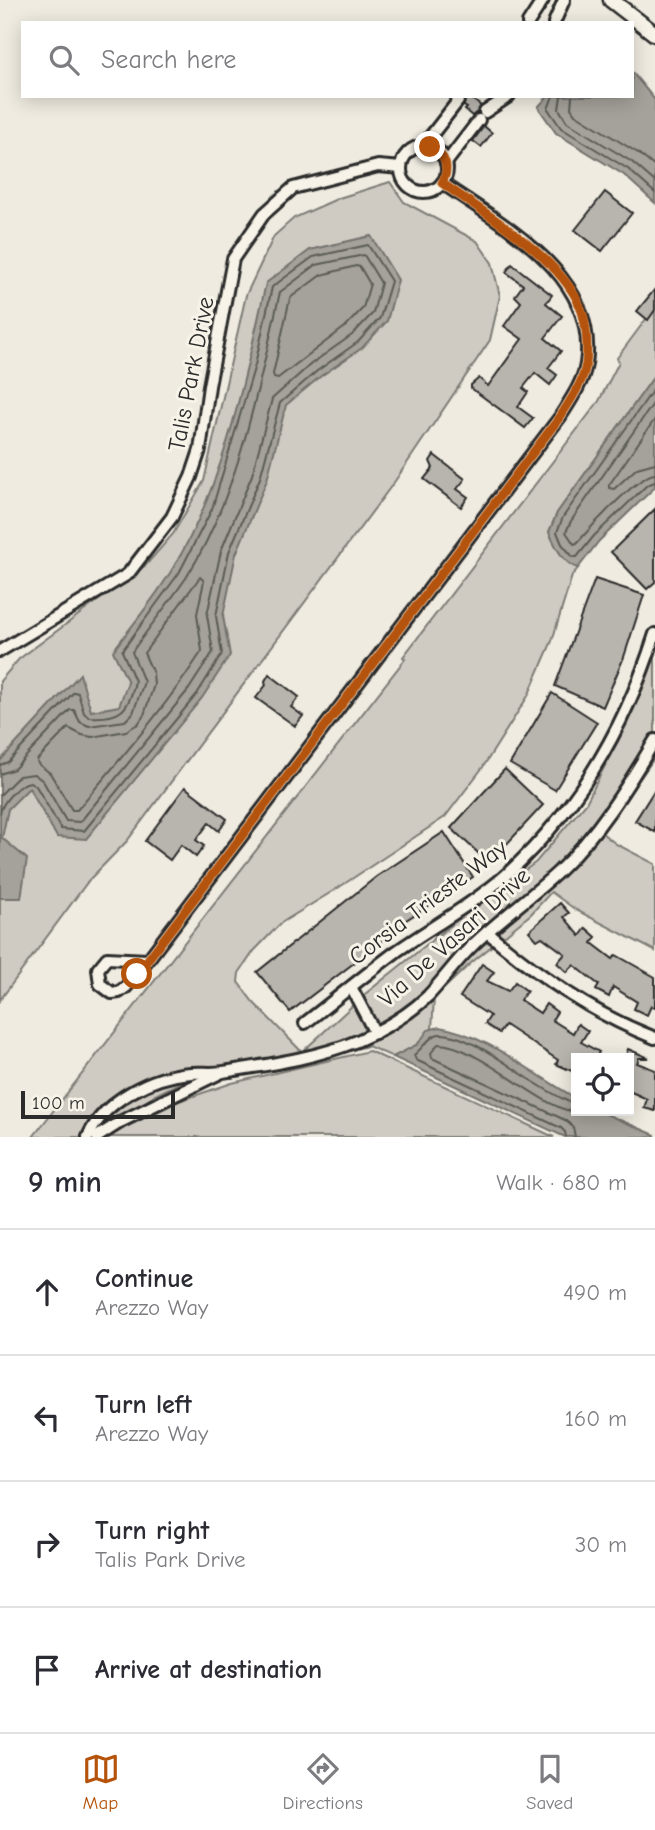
<!DOCTYPE html>
<meta charset="utf-8">
<style>
body{margin:0;font-family:"Comic Neue",sans-serif;background:#f7f7f7;color:#2b2b33}
.controls{position:absolute;right:21px;bottom:21px;display:grid;overflow:hidden;border-radius:0px;box-shadow:0 4px 18px #0003}
.controls button{width:63px;height:63px;display:grid;place-items:center;padding:0;border:0;border-bottom:2px solid #e1e1e2;background:#fff;color:#2b2b33;font:35px sans-serif}
.scale{position:absolute;left:21px;bottom:18px;width:154px;box-sizing:border-box;padding-left:7px;border:4px solid #2b2b2b;border-top:0;font-size:19px;line-height:24px;white-space:nowrap;color:#2b2b2b;-webkit-text-stroke:5px #f7f3e8;paint-order:stroke}
.stop{position:absolute;width:21px;height:21px;margin:-16px;border:5px solid #b45309;border-radius:50%;background:#fff}
.stop.end{background:#b45309;border-color:#fff;box-shadow:0 2px 7px #0008}
.list{margin:0;padding:0;list-style:none}
h2{display:flex;justify-content:space-between;align-items:center;height:91px;margin:0;padding:0 28px;font-size:30px}
h2 small{font-size:23px;font-weight:400;color:#7c7c81}
.list li{display:grid;grid-template-columns:46px 1fr auto;gap:21px;align-items:center;box-sizing:border-box;height:126px;padding:0 28px;border-top:2px solid #e1e1e2}
.list b{display:block;font-size:26px;white-space:nowrap}
.list p{margin:0;font-size:23px;white-space:nowrap;color:#7c7c81}
.list em{font-size:23px;font-style:normal;color:#7c7c81}
.icon{flex:none;width:38px;height:38px;fill:none;stroke:currentColor;stroke-width:2;stroke-linecap:round;stroke-linejoin:round}
.map{position:relative;flex:none;width:655px;height:1137px;overflow:hidden}
.search{position:absolute;background:#fff;box-shadow:0 4px 18px #0003;left:21px;right:21px;top:21px;height:77px;display:flex;align-items:center;gap:18px;box-sizing:border-box;padding:0 24px;border-radius:0px;color:#7c7c81;font-size:26px}
.sheet{height:595px;background:#fff}
nav{display:flex;justify-content:space-around;align-items:center;box-sizing:border-box;height:98px;border-top:2px solid #e1e1e2;background:#fff;font-size:19px;color:#7c7c81}
nav a{display:grid;justify-items:center;gap:4px}
nav .on{color:#b45309}
.map>svg:first-child{display:block}
.green{fill:#cfcbc2;stroke:#7d7b76;stroke-width:2}
.water{fill:#a4a29a;stroke:#74726e;stroke-width:2}
.lines{fill:none;stroke-linecap:round;stroke-linejoin:round}
.shore{stroke:#5b5b57;stroke-width:2}
.building{fill:#b8b5ae;stroke:#2b2b2b;stroke-width:2}
.minor-casing{stroke:#2b2b2b;stroke-width:16}
.major-casing{stroke:#2b2b2b;stroke-width:19}
.minor{stroke:#f7f3e8;stroke-width:10}
.major{stroke:#f7f3e8;stroke-width:14}
.route{stroke:#b45309;stroke-width:9}
.labels{text-anchor:middle;dominant-baseline:central;stroke-width:6;stroke-linejoin:round;paint-order:stroke}
.street-label{font-size:24px;fill:#2b2b2b;stroke:#f7f3e8}
</style>
<div class="map">
<svg width="655" height="1137" viewBox="0 0 655 1137">
<rect width="100%" height="100%" fill="#efebe0"/>
<filter id="ink" filterUnits="userSpaceOnUse"><feTurbulence type="fractalNoise" baseFrequency=".0143" numOctaves="2"/><feDisplacementMap in="SourceGraphic" scale="14" xChannelSelector="R" yChannelSelector="G"/><feConvolveMatrix kernelMatrix="1 2 1 2 8 2 1 2 1" color-interpolation-filters="sRGB"/></filter>
<g filter="url(#ink)">
<!-- green -->
<g class="green">
<polygon points="390,182 404,202 477,241 492,263 500,296 490,340 395,481 127,841 89,880 0,1000 0,681 19,659 146,565 173,534 204,481 246,295 274,236 294,218 339,198"/>
<path d="M655 307V375L557 513 549 532C555 545 563 563 578 568L572 576 552 641 528 696 483 767 445 817 338 888 281 923 254 951 239 973 238 982 253 1002 302 1052 365 994 451 925 536 862 586 803 616 744 655 653V757L602 833 616 844 655 864V951L576 910 551 892 531 914 471 963 434 998 432 1029C425 1033 422 1041 415 1046 408 1051 400 1053 393 1057L368 1046 231 1078 211 1067 155 1095 95 1137H33L405 659 403 657 599 401 619 362 617 358Z"/>
<polygon points="369,1051 554,1137 106,1137 176,1102 232,1083"/>
</g>
<!-- water -->
<g class="water">
<polygon points="632,72 655,100 655,203 624,175 556,133 538,107 548,96 632,96"/>
<path d="M371 236 398 280 387 321 362 348 321 376 286 405 267 480 236 554 223 616 230 655 202 698 86 839 57 837 29 788 8 809 2 838 27 859 21 898H0V761L80 674 91 711 119 706 128 682 113 651C133 624 156 597 173 568 224 485 245 378 266 283L310 250Z"/>
<path d="M655 375V487L599 541 578 568C563 564 555 545 549 532L557 513Z"/>
<path d="M439 1027C486 1034 534 1075 576 1098V1111H599L655 1135V1137H565L393 1057 418 1044 428 1030Z"/>
</g>
<g class="lines">
<!-- shore -->
<g class="shore">
<polyline points="553,96 548,109 561,128 628,169 655,193"/>
<polyline points="561,96 559,109 567,122 632,162 655,182"/>
<polyline points="572,96 571,108 575,114 638,153 655,167"/>
<polygon points="356,266 360,267 370,284 363,308 345,327 278,378 274,377 273,374 290,298 321,275"/>
<polyline points="655,387 563,517 557,532 562,544 573,557 577,557 594,536 647,485 655,482"/>
<path d="M655 401 571 521 566 532 574 544 577 543C590 528 638 475 655 474"/>
<polyline points="655,419 609,485 609,488 614,489 637,468 655,463"/>
<path d="M200 577 204 581 197 614 202 651C166 707 121 758 77 810H72L50 773 38 764 37 760 68 728 82 735 92 737 126 731 138 724 144 715 154 685 153 673 144 653Z"/>
<path d="M0 765 8 762 74 692 78 693 84 713 89 717C120 719 129 711 135 681L122 651 179 573 212 509 255 365 272 287 313 257 368 245 391 281 380 318 358 342 317 371 280 403 260 478 229 552 216 616 222 654 197 694 84 831 61 829 36 786 30 782C18 784 3 801 0 813"/>
<path d="M0 774 14 769 70 710H74L80 722 89 726 125 721 133 713 144 682 132 652C149 627 169 603 186 578 238 496 259 386 280 292L316 265 364 255 381 283 373 313 352 335 311 364 272 399 252 475 221 551 207 615 213 652 189 689 80 822 66 821 43 781 34 774 19 776 0 795"/>
<path d="M566 1137 565 1132 561 1128 416 1060 414 1055C421 1050 430 1035 439 1034 466 1032 514 1070 537 1084 548 1091 559 1097 571 1103L576 1104"/>
<path d="M575 1137 573 1127 565 1120 432 1058 431 1053 438 1044C481 1044 552 1121 583 1111"/>
</g>
</g>
<!-- building -->
<g class="building">
<polygon points="464,96 468,96 481,106 477,112 472,116 465,110 467,108 464,106"/>
<polygon points="484,126 492,133 481,147 473,141"/>
<polygon points="605,192 632,213 602,251 575,230"/>
<polygon points="512,264 552,295 546,303 562,316 545,338 561,351 548,368 557,375 550,385 535,373 523,388 528,392 518,407 533,418 525,428 471,388 471,385 479,378 488,386 522,339 504,326 521,302 515,296 523,285 506,272"/>
<polygon points="655,289 655,310 648,320 637,311"/>
<polygon points="434,455 465,479 457,489 468,497 461,507 424,479 433,468 430,461"/>
<polygon points="655,509 655,582 647,589 611,552"/>
<polygon points="595,579 644,595 624,657 603,707 555,686"/>
<polygon points="269,674 299,697 291,707 303,716 295,726 256,698 266,685 265,681"/>
<polygon points="552,693 597,722 555,790 510,764"/>
<polygon points="505,769 543,805 489,863 451,828"/>
<polygon points="185,787 227,819 219,831 209,823 196,840 204,846 196,857 181,845 170,860 145,841"/>
<polygon points="655,789 655,832 635,821"/>
<polygon points="444,832 473,877 400,924 402,926 290,1012 257,972 376,877"/>
<polygon points="560,903 569,913 564,917 580,936 586,928 596,937 592,943 613,959 616,955 655,977 655,1008 651,1006 647,1015 634,1009 637,1002 613,987 609,997 596,990 599,985 574,965 567,972 557,963 565,954 542,937 537,940 529,931"/>
<polygon points="482,964 494,972 487,981 508,991 515,982 527,991 520,1000 540,1013 546,1004 557,1012 552,1020 573,1033 578,1024 588,1031 581,1042 599,1052 596,1058 576,1058 576,1073 556,1064 558,1060 505,1025 499,1033 485,1024 490,1016 460,997"/>
<polygon points="628,1049 649,1058 639,1058 637,1063 655,1070 655,1111 644,1108 647,1099 629,1091 629,1058 625,1058"/>
</g>
<g class="lines">
<!-- minor casing -->
<g class="minor-casing">
<g id="minor">
<polyline points="528,23 543,0"/>
<polyline points="554,23 564,0"/>
<polyline points="485,112 509,96"/>
<polyline points="423,146 458,101"/>
<circle cx="424" cy="169" r="23"/>
<polyline points="446,163 479,120"/>
<polyline points="0,651 128,574 172,517 191,477 200,450 209,386 233,259 264,214 293,188 378,166 401,168"/>
<path d="M487 932C539 976 591 1013 655 1038"/>
<path d="M147 960 107 958 98 969 100 984 112 993 119 992 126 987 137 974 560 417C570 401 583 383 586 364 599 275 504 226 442 183"/>
<polyline points="351,987 375,1033"/>
<path d="M305 1023C336 999 366 974 397 951 433 926 473 904 506 875 577 810 626 726 655 634"/>
<path d="M88 1137C104 1100 152 1076 191 1073 202 1072 212 1074 223 1072 266 1065 317 1058 357 1041 383 1030 407 1016 428 996 444 979 457 960 474 944 500 919 531 897 558 872 598 834 627 787 655 740"/>
<polyline points="97,1137 122,1121 220,1073"/>
</g>
</g>
<!-- major casing -->
<g class="major-casing">
<polyline id="major" points="611,0 655,34"/>
</g>
<!-- minor -->
<use href="#minor" class="minor"/>
<!-- major -->
<use href="#major" class="major"/>
</g>
</g>
<g class="lines" filter="url(#ink)">
<!-- route -->
<path class="route" d="M137 974 560 417C570 401 583 383 586 364 588 346 587 323 580 306 560 257 484 213 442 183 450 168 446 155 430 147"/>
</g>
<g class="labels">
<!-- street labels -->
<g class="street-label">
<text transform="translate(191 374) rotate(-79)">Talis Park Drive</text>
<text transform="translate(428 902) rotate(-37)">Corsia Trieste Way</text>
<text transform="translate(454 937) rotate(-42)">Via De Vasari Drive</text>
</g>
</g>
</svg>
<div class="controls">
<button><svg class="icon" aria-label="locate" viewBox="0 0 24 24"><circle cx="12" cy="12" r="6"/><path d="M12 2v4M12 18v4M2 12h4M18 12h4"/></svg></button>
</div>
<div class="scale">100 m</div>
<div class="stop" style="left:137px;top:974px"></div>
<div class="stop end" style="left:430px;top:147px"></div>
<div class="search"><svg class="icon" aria-label="search" viewBox="0 0 24 24"><circle cx="10" cy="10" r="6"/><path d="M15 15l6 6"/></svg>Search here</div>
</div>
<section class="sheet">
<h2>9 min<small>Walk · 680 m</small></h2>
<ul class="list">
<li><svg class="icon" aria-label="ahead" viewBox="0 0 24 24"><path d="M12 20V5M6 11l6-6 6 6"/></svg><div><b>Continue</b><p>Arezzo Way</p></div><em>490 m</em></li>
<li><svg class="icon" aria-label="left" viewBox="0 0 24 24"><path d="M17 20v-9H6M10 6l-5 5 5 5"/></svg><div><b>Turn left</b><p>Arezzo Way</p></div><em>160 m</em></li>
<li><svg class="icon" aria-label="right" viewBox="0 0 24 24"><path d="M7 20v-9h11M14 6l5 5-5 5"/></svg><div><b>Turn right</b><p>Talis Park Drive</p></div><em>30 m</em></li>
<li><svg class="icon" aria-label="arrive" viewBox="0 0 24 24"><path d="M6 21V4h12l-3 4 3 4H6"/></svg><div><b>Arrive at destination</b></div></li>
</ul>
</section>
<nav>
<a class="on"><svg class="icon" aria-label="map" viewBox="0 0 24 24"><path d="M3 6l6-2 6 2 6-2v14l-6 2-6-2-6 2zM9 4v14M15 6v14"/></svg>Map</a>
<a><svg class="icon" aria-label="directions" viewBox="0 0 24 24"><path d="M12 3l9 9-9 9-9-9zM9 14v-3h6M13 9l2 2-2 2"/></svg>Directions</a>
<a><svg class="icon" aria-label="saved" viewBox="0 0 24 24"><path d="M7 4h10v16l-5-4-5 4z"/></svg>Saved</a>
</nav>
